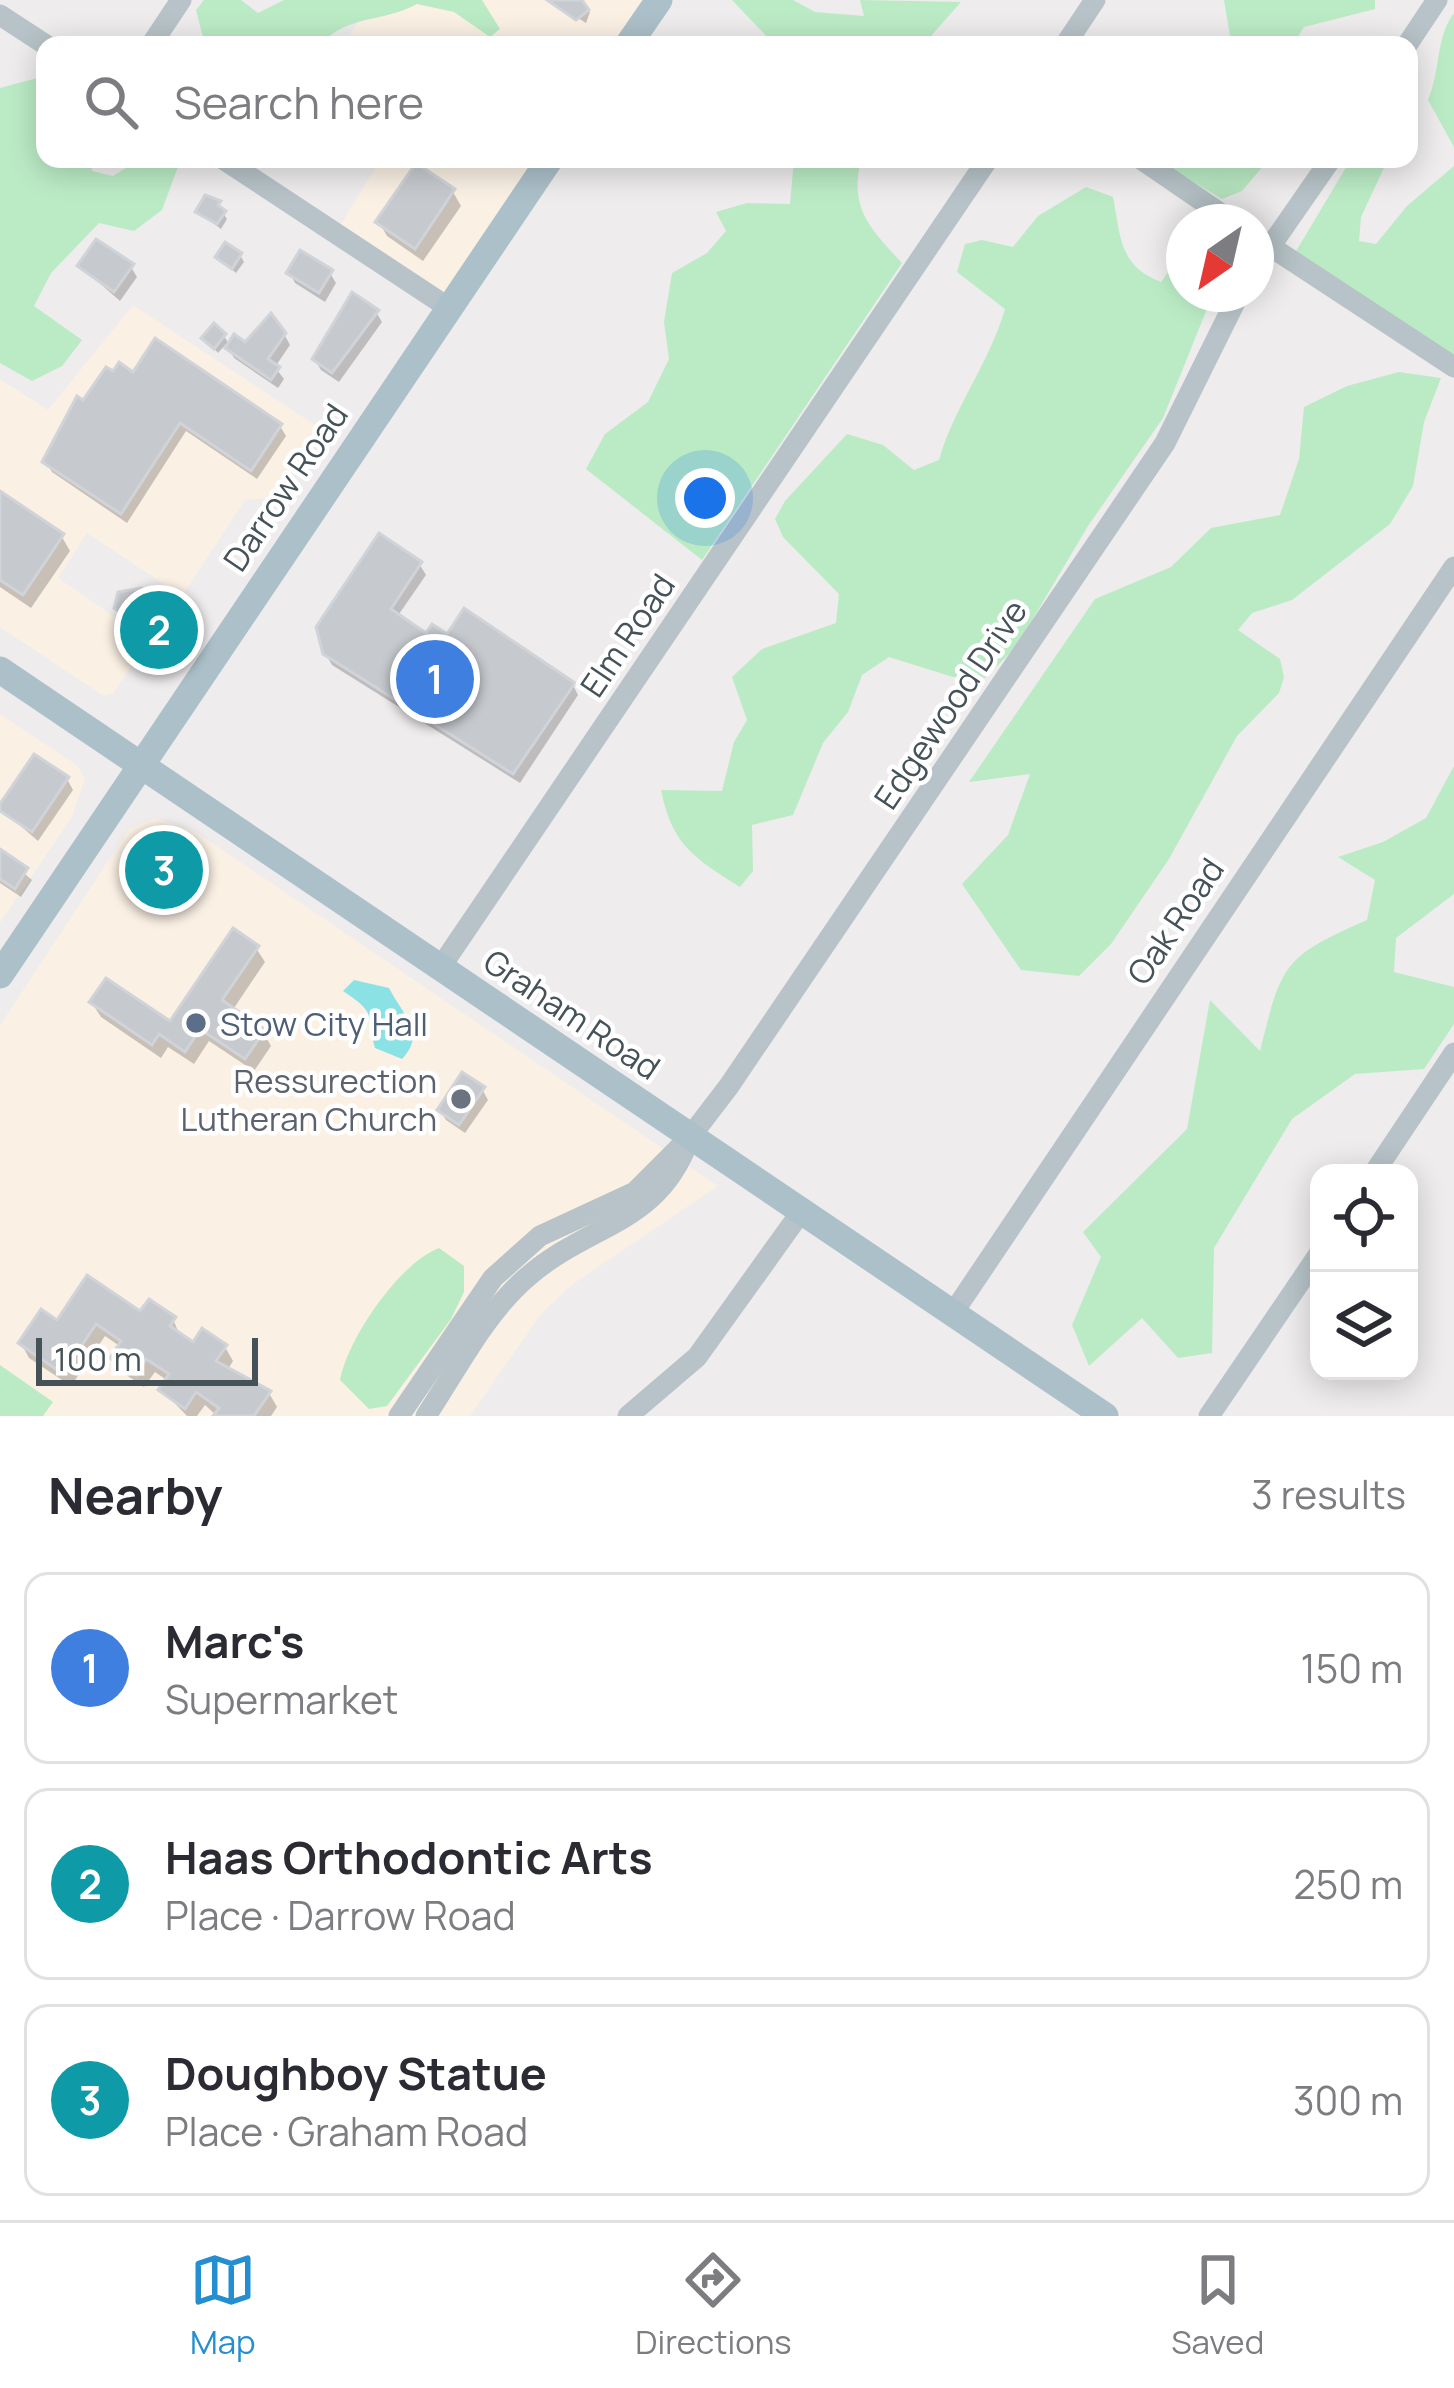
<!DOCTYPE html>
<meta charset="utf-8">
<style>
body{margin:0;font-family:Manrope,sans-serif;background:#f7f7f7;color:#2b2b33}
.controls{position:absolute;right:36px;bottom:36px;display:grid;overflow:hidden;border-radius:24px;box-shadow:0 6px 30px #0003}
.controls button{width:108px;height:108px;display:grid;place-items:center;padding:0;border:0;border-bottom:3px solid #e1e1e2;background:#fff;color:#2b2b33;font:60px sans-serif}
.compass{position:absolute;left:1166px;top:204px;width:108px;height:108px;border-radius:50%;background:#fff;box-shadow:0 6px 30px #0003;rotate:214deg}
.scale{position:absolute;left:36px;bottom:30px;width:222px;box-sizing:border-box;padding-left:12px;border:6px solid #455258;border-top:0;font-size:33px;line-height:42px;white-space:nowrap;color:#455258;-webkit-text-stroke:9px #fff;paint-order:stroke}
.you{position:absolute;left:705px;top:498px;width:42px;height:42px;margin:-30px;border:9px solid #fff;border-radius:50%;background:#1a73e8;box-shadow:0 0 0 18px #1a73e833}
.badge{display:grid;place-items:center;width:78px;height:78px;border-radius:50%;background:#248ed0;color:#fff;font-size:39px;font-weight:700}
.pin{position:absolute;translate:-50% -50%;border:6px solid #fff;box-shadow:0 3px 12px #0006}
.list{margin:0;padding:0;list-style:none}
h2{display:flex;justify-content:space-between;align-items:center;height:156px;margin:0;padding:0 48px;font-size:51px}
h2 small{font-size:39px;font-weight:400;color:#7c7c81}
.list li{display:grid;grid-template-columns:78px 1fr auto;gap:36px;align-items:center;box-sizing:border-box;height:192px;margin:0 24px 24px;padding:0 24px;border:3px solid #e1e1e2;border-radius:24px}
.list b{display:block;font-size:45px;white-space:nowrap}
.list p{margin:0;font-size:39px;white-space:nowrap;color:#7c7c81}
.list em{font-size:39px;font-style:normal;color:#7c7c81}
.icon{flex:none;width:66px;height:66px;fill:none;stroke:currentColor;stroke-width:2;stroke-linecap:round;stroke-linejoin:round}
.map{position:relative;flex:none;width:1454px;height:1416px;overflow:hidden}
.search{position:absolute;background:#fff;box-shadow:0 6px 30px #0003;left:36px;right:36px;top:36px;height:132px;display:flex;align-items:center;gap:30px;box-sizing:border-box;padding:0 42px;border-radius:24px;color:#7c7c81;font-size:45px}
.sheet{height:804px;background:#fff}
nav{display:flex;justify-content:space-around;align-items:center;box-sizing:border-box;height:168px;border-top:3px solid #e1e1e2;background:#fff;font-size:33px;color:#7c7c81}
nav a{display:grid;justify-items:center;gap:6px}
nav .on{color:#248ed0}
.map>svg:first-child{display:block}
.commercial{fill:#faf0e4}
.green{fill:#bbebc5}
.water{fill:#8be2e5}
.shadow{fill:#0003}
.building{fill:#c6cace;stroke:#d0d3d7;stroke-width:3}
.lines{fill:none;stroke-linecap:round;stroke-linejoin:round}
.minor{stroke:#b7c3c8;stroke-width:21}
.major{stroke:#acc0c9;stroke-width:27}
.service-dot{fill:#5c6f8a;stroke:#fff;stroke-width:4.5}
.worship-dot{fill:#6b7280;stroke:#fff;stroke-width:4.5}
.labels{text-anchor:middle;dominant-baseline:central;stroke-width:9;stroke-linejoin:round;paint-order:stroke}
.street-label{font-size:33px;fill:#455258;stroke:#fff}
.service-label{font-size:33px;fill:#4e5e75;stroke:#fff;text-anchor:start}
.worship-label{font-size:33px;fill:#5b616d;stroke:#fff;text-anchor:end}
</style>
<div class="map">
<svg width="1454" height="1416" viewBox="0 0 1454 1416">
<rect width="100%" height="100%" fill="#eeecec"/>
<!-- commercial -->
<g class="commercial">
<polygon points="373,0 659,0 628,45 343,45"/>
<polygon points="381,159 550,159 453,313 336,232"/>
<polygon points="133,305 321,429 273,498 245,500 182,596 87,533 58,578 147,639 114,693 104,696 0,627 0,379 48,410"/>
<polygon points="0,714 77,765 85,778 72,817 0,923"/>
<polygon points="155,818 196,832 718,1186 573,1284 541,1314 470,1416 0,1416 0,1025 130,828"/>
</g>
<!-- green -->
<g class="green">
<path d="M204 0H241L258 13 284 0H482L500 29 490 37 454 12 417 4C382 23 348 14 320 45H205L196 10Z"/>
<polygon points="732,0 793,0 815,12 864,16 860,0 961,2 923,45 775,45"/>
<polygon points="1224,0 1375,0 1375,9 1304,27 1293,45 1220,45 1230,36"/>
<path d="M1453 14 1454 15V147L1428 100C1441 69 1435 41 1453 14Z"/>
<polygon points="45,76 45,159 92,159 92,171 113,176 140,159 175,159 179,164 162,210 134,231 99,223 51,273 34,306 82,340 62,366 32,381 0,363 0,88"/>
<path d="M794 159H861C849 209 870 228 902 263L702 560 586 469 605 434 648 402 669 359 664 322 672 273 707 253 726 231 716 212 747 203 790 204Z"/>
<polygon points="1155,159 1269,159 1242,191 1222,199"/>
<polygon points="1351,159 1388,159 1361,217 1359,241 1376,244 1407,206 1454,166 1454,360 1295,253"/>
<path d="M1086 187 1113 197C1121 238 1119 266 1161 282L1184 250V294H1213L1163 418 1088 526 1016 647 985 678 953 677 889 657 862 675 848 712 823 743 793 815 752 825 753 871 740 887C694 858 672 845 661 790L722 791 734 742 747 720 732 677 762 649 836 623 839 594 783 537 775 519 785 501 847 434 883 445 914 470 939 460C954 407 989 364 1005 309L957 272 965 244 982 240 1013 247 1038 216Z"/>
<polygon points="1399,372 1441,378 1424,422 1413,486 1390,524 1292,600 1252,613 1238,630 1280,659 1284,677 1279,693 1237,736 1169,859 1111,944 1079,976 1021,970 962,884 1008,835 1030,774 969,782 1095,599 1171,567 1211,528 1280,515 1299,459 1304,407 1347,386"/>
<path d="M1454 766V894L1396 938 1394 972 1454 987V1024L1424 1069 1355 1074 1292 1119 1214 1248 1212 1353 1178 1358 1142 1318 1089 1366 1072 1325 1101 1257 1083 1232 1187 1129 1210 1000 1260 1051C1282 963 1283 957 1367 920L1375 880 1338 857 1383 842 1426 818Z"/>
<path d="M439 1248 464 1266V1292L451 1319 387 1406 369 1409 340 1380C347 1340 399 1263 439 1248Z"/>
<polygon points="0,1365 53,1402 43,1416 0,1416"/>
</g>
<!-- water -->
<path class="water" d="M354 980 389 988C402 1014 427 1033 402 1059L375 1048C365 1013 379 1015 343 991Z"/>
<!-- shadow -->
<g class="shadow">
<polygon points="549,0 577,0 590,12 586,23"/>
<polygon points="277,159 301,159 296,167 290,162 287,167"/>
<polygon points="453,192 461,206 423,261 387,236 379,222"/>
<polygon points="198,212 223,213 227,219 221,229"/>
<polygon points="240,255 244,262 236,273 218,257"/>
<polygon points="80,266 131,267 137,277 120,301"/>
<polygon points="290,273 330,273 336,283 325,302 295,283"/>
<polygon points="376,312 382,322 339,382 321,370 315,360"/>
<polygon points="284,334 290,345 275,367 284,379 278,388 234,358 226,344 218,353 205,338 224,336 230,346 246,346"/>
<polygon points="84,405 280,426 286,436 257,479 186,431 127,523 52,472 46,462"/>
<polygon points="0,494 62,537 70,551 31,608 0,587"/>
<polygon points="420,565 426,575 397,617 427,637 448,638 573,685 578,695 520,783 332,665 325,653"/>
<polygon points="117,608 182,618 188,628 171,652 123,619"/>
<polygon points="67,779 73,790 38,841 1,809"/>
<polygon points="0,853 32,880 21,897 0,883"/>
<polygon points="256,948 265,962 232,1011 263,1032 271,1046 254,1071 209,1041 194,1064 168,1047 161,1058 101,1017 92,1003 170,1026"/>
<polygon points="482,1089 488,1100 465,1133 446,1120 440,1110"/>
<polygon points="141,1315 173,1319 180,1336 194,1346 225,1347 233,1361 227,1371 269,1393 277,1407 271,1416 217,1416 205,1405 197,1416 187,1416 162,1390 168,1381 155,1372 144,1387 122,1372 114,1358 121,1347 105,1336 71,1386 29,1358 21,1343 58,1324"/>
</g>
<!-- building -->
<g class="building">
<polygon points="547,0 582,0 589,10 576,20"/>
<polygon points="416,163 455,189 415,249 375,222"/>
<polygon points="205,195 221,201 218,205 226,211 217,224 195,212"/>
<polygon points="96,239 134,264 114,292 77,266"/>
<polygon points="225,242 242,253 232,269 215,257"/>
<polygon points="300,250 333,270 319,293 286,273"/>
<polygon points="352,292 379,310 332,373 312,359"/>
<polygon points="271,313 286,333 268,359 280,367 271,380 225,348 234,334 245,342"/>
<polygon points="214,323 226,334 214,349 201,338"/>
<polygon points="155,338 282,424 251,471 180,423 121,514 42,462 77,396 83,400 106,367 113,371 119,362 133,372"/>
<polygon points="0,491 64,534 23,595 0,580"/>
<polygon points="379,533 422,562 391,609 426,633 432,624 447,634 464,608 575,683 513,774 323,654 316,627"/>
<polygon points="142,588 184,615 165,644 114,608 118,592"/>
<polygon points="34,754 69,777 32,832 0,811 0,804"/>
<polygon points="0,849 28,868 15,889 0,879"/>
<polygon points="233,928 259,946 222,1000 265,1030 245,1059 200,1029 185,1052 159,1034 152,1045 89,1002 106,978 170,1021"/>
<polygon points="462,1072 485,1087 459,1125 437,1110"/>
<polygon points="87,1275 140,1311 149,1299 176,1317 170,1326 193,1342 202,1328 227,1345 216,1361 271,1391 254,1416 213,1416 219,1408 196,1392 185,1409 158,1390 169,1374 146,1359 136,1375 110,1358 121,1341 96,1324 63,1374 18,1343 41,1309 57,1320"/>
</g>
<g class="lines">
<!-- minor -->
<g class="minor">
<polyline points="0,15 46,45"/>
<polyline points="151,45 181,0"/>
<polyline points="1065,45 1095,0"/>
<polyline points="1407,45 1437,0"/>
<polyline points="223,159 449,308"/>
<polyline points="1141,159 1233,222"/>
<polyline points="1256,237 1454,367"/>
<polyline points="1256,267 1331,159"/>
<polyline points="440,968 988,159"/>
<polyline points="1374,1173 1454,1053"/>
<polyline points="953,1313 1454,567"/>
<polyline points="399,1416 493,1278 540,1236 635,1192 690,1137 729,1086 1165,443 1239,294"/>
<path d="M426 1416C456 1371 484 1315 525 1279 590 1221 658 1227 690 1137"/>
<polyline points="628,1416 697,1357 801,1212"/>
<polyline points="1209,1416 1319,1254"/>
</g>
<!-- major -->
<g class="major">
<polyline points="628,45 659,0"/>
<polyline points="0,670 1105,1416"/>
<polyline points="0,975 550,159"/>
</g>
</g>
<!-- markers -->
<circle class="service-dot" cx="196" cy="1023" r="12"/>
<circle class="worship-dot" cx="461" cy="1099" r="12"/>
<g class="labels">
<!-- street labels -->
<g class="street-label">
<text transform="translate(285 487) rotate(-56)">Darrow Road</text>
<text transform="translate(627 635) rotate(-56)">Elm Road</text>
<text transform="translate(950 704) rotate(-56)">Edgewood Drive</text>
<text transform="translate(1175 921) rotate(-56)">Oak Road</text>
<text transform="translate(572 1014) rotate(34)">Graham Road</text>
</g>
<!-- service labels -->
<g class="service-label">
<text x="220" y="1023">Stow City Hall</text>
</g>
<!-- worship labels -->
<g class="worship-label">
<text x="437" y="1080">Ressurection<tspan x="437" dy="38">Lutheran Church</tspan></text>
</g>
</g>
</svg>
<div class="controls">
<button><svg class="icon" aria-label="locate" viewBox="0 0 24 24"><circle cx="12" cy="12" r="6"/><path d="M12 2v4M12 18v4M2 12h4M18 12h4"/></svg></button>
<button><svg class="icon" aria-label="layers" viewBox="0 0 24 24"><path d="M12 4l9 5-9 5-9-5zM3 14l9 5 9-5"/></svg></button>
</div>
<svg class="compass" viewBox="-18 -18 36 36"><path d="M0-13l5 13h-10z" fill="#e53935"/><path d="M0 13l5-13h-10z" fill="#7c7c81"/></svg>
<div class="scale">100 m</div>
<div class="you"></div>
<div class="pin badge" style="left:435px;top:679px;background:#3f7fe0">1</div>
<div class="pin badge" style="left:159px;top:630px;background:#0f9aa8">2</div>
<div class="pin badge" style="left:164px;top:870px;background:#0f9aa8">3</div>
<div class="search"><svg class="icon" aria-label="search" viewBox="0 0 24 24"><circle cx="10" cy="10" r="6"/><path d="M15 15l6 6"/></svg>Search here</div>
</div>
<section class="sheet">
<h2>Nearby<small>3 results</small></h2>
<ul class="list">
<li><span class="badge" style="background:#3f7fe0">1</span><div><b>Marc's</b><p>Supermarket</p></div><em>150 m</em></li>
<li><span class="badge" style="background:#0f9aa8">2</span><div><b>Haas Orthodontic Arts</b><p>Place · Darrow Road</p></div><em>250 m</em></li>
<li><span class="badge" style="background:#0f9aa8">3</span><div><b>Doughboy Statue</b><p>Place · Graham Road</p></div><em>300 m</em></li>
</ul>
</section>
<nav>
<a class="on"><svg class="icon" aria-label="map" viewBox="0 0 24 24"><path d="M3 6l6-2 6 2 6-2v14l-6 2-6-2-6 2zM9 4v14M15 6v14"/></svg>Map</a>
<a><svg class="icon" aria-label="directions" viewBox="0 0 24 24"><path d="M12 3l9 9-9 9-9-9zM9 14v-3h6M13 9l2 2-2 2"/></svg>Directions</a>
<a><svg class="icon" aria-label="saved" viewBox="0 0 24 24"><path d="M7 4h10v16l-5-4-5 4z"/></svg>Saved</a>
</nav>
